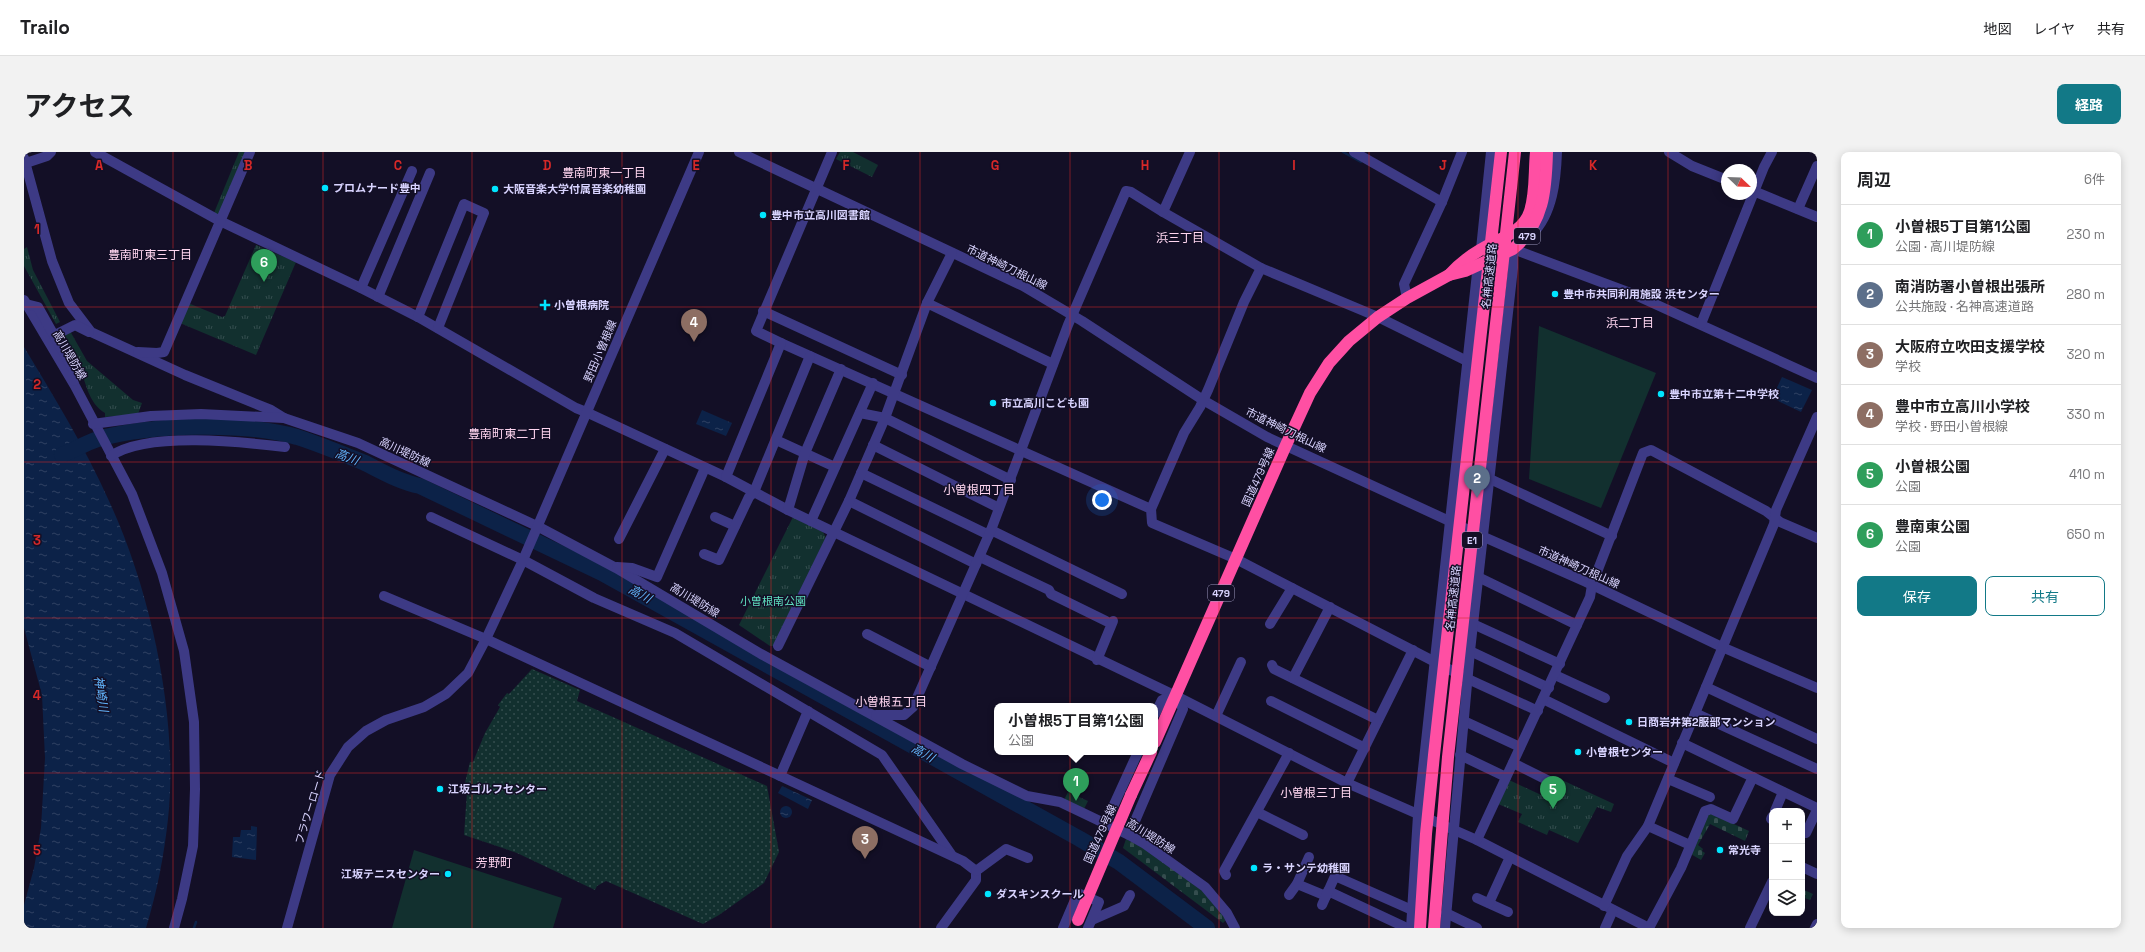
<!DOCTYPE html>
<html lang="ja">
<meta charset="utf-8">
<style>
body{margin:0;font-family:"Space Grotesk","Noto Sans JP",sans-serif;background:#f2f2f2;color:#202124}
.controls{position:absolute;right:12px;bottom:12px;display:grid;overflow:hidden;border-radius:8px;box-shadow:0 2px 10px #0003}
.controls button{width:36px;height:36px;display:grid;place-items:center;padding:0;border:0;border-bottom:1px solid #e0e0e0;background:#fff;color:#202124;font:20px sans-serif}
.compass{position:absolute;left:1697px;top:12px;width:36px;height:36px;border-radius:50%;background:#fff;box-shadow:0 2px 10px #0003;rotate:113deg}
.you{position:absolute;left:1078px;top:348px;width:14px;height:14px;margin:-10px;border:3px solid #fff;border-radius:50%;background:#1a73e8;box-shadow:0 0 0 6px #1a73e833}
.badge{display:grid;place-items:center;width:26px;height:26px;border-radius:50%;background:#127987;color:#fff;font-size:13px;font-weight:700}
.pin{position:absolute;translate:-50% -33px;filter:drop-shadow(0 1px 2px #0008)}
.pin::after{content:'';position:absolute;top:21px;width:14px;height:12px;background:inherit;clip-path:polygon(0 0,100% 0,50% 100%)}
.popup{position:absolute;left:970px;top:551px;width:164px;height:52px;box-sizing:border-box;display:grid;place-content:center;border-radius:8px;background:#fff;filter:drop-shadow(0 1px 3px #0005);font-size:13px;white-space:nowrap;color:#757577}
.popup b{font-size:15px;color:#202124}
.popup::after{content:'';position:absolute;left:50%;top:100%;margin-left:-8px;border:8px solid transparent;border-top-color:#fff}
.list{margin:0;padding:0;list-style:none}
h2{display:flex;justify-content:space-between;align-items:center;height:52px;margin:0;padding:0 16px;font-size:17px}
h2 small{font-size:13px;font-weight:400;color:#757577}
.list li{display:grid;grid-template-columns:26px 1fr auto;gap:12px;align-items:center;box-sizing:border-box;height:60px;padding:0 16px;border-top:1px solid #e0e0e0}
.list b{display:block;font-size:15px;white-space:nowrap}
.list p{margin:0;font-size:13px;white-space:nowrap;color:#757577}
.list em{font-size:13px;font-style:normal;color:#757577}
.actions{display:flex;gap:8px;padding:12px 16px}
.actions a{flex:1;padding:9px 0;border:1px solid #127987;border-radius:8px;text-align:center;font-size:14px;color:#127987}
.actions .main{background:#127987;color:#fff}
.icon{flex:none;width:22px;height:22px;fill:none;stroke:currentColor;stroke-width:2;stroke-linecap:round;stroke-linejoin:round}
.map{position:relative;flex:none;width:1793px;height:776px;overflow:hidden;border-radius:8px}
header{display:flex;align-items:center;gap:24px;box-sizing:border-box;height:56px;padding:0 20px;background:#fff;border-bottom:1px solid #e0e0e0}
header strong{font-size:19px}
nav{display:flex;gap:22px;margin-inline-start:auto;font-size:14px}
.intro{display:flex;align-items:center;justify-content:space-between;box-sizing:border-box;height:96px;padding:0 24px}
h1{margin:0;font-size:28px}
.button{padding:10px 18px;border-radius:8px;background:#127987;color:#fff;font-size:14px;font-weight:700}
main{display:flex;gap:24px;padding:0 24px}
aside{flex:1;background:#fff;border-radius:8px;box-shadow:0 2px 10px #0003}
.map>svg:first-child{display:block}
.grass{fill:url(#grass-dots)}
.cemetery{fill:url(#cemetery-stones)}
.park{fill:url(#park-tufts)}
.garden{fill:#12302f}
.water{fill:url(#water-ripples)}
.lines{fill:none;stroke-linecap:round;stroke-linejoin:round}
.stream{stroke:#0c2248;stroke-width:2.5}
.river{stroke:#0c2248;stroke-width:16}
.minor{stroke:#3d3a85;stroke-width:10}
.highway{stroke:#ff4fa3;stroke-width:12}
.highway-bridge{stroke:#ff4fa3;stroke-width:12}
.grid{fill:none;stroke:#d62828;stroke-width:1;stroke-opacity:0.55}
.poi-dot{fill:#00e5ff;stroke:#130f26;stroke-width:1.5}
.labels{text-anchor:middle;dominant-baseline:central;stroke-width:3;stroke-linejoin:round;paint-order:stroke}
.shield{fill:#130f26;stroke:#9e99be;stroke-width:1}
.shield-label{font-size:10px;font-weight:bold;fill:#d9d4ff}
.poi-label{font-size:11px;font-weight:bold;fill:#d9d4ff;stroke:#130f26;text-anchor:start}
.street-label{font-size:11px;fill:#d9d4ff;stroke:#130f26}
.park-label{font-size:11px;fill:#5fe0c0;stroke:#130f26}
.neighbourhood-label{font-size:12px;fill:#ffd6f0;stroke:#130f26}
.water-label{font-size:12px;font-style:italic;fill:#62b6ff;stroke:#130f26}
.grid-label{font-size:13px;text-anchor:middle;font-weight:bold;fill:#d62828;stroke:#130f26;stroke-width:3;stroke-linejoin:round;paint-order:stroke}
</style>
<header>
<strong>Trailo</strong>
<nav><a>地図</a><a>レイヤ</a><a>共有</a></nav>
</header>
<div class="intro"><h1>アクセス</h1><a class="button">経路</a></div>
<main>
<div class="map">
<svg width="1793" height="776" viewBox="0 0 1793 776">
<defs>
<pattern id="grass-dots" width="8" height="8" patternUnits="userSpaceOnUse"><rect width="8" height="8" fill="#12302f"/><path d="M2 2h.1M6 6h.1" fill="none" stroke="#344d4e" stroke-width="1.8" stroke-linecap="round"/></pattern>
<pattern id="cemetery-stones" width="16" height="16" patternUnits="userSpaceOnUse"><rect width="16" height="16" fill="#12302f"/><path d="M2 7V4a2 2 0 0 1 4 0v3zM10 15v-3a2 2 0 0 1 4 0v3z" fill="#344d4e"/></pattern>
<pattern id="park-tufts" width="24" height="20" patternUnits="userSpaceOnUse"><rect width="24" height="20" fill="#12302f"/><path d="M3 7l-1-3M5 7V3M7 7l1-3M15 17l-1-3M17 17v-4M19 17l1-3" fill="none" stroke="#344d4e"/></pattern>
<pattern id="water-ripples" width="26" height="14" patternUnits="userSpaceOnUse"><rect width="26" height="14" fill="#0c2248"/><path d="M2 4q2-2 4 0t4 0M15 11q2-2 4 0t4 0" fill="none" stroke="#2f4163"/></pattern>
</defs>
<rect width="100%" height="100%" fill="#130f26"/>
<!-- grass -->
<polygon class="grass" points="508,517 556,538 553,549 743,634 755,700 740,731 695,763 679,772 582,729 573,734 571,738 493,701 440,683 443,640 439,639 446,610 449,610 461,581 476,555 474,553 483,541 485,542"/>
<!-- cemetery -->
<g class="cemetery">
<polygon points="1686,661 1725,679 1721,689 1686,672 1674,693 1679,697 1678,699 1681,701 1677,708 1665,701 1681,662"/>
<polygon points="1102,687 1120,696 1180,740 1203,767 1199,771 1099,696"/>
<polygon points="1778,737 1789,742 1786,748 1778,745"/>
</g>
<!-- park -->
<g class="park">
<polygon points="215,0 223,0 195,63 190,61"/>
<polygon points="816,0 829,0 854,13 848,25 812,7"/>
<polygon points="232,93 272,110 232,203 156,171 164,151 198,165 201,164"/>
<polygon points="3,95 9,118 36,170 32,172 0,114 0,97"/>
<path d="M46 179 63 209 109 248 118 251 114 262 81 265V261C64 251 62 230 55 213 51 202 45 192 40 182Z"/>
<polygon points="769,365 799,380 802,386 749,494 746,494 715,473"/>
<polygon points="1485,628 1526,647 1538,628 1590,652 1587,660 1573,655 1554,691 1525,678 1523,683 1494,670 1498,662 1474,652"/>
<polygon points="1044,640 1064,649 1060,657 1040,648"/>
</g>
<!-- garden -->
<g class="garden">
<polygon points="1515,174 1632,221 1577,356 1505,327"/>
<polygon points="390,698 538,746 529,776 368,776"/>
</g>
<!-- water -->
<g class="water">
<path d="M0 195C30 245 61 295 85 349 127 439 155 568 144 667 140 704 133 740 122 776H0V753L10 716 17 676 21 606 18 543 0 476Z"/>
<polygon points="1758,225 1788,238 1777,260 1748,246"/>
<polygon points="678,258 708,271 702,284 672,272"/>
<polygon points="758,634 788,648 784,657 754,641"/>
<circle cx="762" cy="660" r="6"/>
<polygon points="227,674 233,675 232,708 208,705 209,685 216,685 217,678 227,678"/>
</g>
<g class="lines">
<!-- stream -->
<g class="stream">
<polyline points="1319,0 1337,10"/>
<polyline points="170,776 172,770"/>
</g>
<!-- river -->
<path class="river" d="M38 303C50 298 62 291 74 287 127 272 220 270 273 285 295 292 319 302 341 311 359 320 376 330 396 334L578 421 1056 687 1095 710 1183 776"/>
<!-- minor -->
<g class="minor">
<polyline points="71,0 196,69 337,136 394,165 552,256 562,260 702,325 764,358 1152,544 1323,631 1453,688 1625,776"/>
<polyline points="715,0 999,134 1058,169 1179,248 1243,285 1460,385 1562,430 1698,495 1793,536"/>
<polyline points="1330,0 1418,50"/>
<polyline points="1645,0 1668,14 1703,28"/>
<polyline points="0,6 28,109 45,151 67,180 161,223 247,258 260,266"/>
<polyline points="2,11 23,4 27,0"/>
<polyline points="1727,38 1793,65"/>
<polyline points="1774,57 1793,14"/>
<polyline points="1139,60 1237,116 1354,165 1443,209"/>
<path d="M1508 82C1529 62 1532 27 1533 0"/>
<polyline points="1457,97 1467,0"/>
<polyline points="1489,97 1609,142 1793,226"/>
<polyline points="337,136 388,19"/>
<polyline points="354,145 406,21"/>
<polyline points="1383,146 1380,132 1418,50 1438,0"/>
<polyline points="0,148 51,234 108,342 138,421 160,499 170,570 171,637 169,694 158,747 150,776"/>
<polyline points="903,151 1029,212"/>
<polyline points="2,152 14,155 50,219 50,229"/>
<polyline points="739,159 878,223"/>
<polyline points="394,165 440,52 460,61 414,176"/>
<polyline points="1677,172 1740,15 1748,0"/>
<polyline points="31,183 51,173 65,180"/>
<polyline points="757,191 1127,357 1128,371 1212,407 1444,527 1514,559"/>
<polyline points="114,200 133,201 140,200 226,0"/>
<polyline points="836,261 861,266 987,328"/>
<polyline points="69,272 127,264 177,262 260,266 334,291 513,374 592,416 737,502 938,612 1003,644 1036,650 1105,683 1121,692 1181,735 1203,761 1211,776"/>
<polyline points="752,288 811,315"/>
<polyline points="849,293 975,356"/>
<path d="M87 304C123 279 219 290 261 295"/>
<polyline points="837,321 965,383"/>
<polyline points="702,325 757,191 732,179 808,0"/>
<polyline points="1466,327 1588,384"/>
<polyline points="825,349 952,412"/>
<polyline points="1127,357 1160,281 1176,255 1184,238 1220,150 1237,116"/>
<polyline points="764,358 781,301 817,217"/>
<polyline points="407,365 499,408 570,446 651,481 858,603 927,702"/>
<polyline points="691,365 711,374"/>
<polyline points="787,369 849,231"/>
<polyline points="967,378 1098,442"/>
<polyline points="595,387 641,297"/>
<polyline points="680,402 695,408 725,345 730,340 786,204"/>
<polyline points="956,405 1025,438 1027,442 1082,469"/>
<polyline points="593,415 608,416 633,425 681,316"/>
<polyline points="1454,425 1553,473"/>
<polyline points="360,444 462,487 939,709 952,719 952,728 917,776"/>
<polyline points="1246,472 1268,436"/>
<polyline points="1449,472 1536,512"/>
<polyline points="843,482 907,515"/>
<polyline points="754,494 825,349 861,266 903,151 928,101"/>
<polyline points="1446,499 1525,536"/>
<polyline points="1073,508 1089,469"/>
<polyline points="1248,513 1250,517 1354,568"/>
<polyline points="1531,523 1581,546"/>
<polyline points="1269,526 1306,455"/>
<polyline points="1682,535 1793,587"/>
<polyline points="1519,547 1650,611"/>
<polyline points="1247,549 1341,596"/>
<polyline points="1671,561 1793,617"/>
<polyline points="852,563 880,563 889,555 967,378 1044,173 1102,39 1107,40 1139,60 1166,0"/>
<polyline points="1192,564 1217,510"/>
<polyline points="1440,569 1496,595"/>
<polyline points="1658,591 1793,656"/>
<polyline points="1436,603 1482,625"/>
<polyline points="1489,611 1525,629"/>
<polyline points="756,624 784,559"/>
<polyline points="1644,627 1686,645"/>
<polyline points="1323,631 1389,498"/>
<polyline points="1751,659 1759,640"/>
<polyline points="1233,660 1279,683"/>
<polyline points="1747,667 1748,665"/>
<polyline points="1082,670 1114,600"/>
<polyline points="1624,674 1666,693"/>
<polyline points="1778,679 1782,681 1793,658"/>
<polyline points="1105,683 1159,557 1152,544 1138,548 1131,562"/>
<polyline points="1453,688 1566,445 1568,433 1619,301 1627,298 1742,359 1756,370 1793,386"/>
<polyline points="1778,715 1793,722"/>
<polyline points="952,719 982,697 1004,706"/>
<polyline points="1202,723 1200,719 1265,601"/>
<polyline points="1273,732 1302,744"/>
<polyline points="1304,739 1383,776"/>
<polyline points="1265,743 1273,732 1285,705"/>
<polyline points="1453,746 1484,760"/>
<polyline points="1465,751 1486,705"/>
<polyline points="1298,753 1311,724 1388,758"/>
<polyline points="1580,754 1603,704 1624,674 1750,372 1752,358 1793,265"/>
<polyline points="1422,761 1453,776"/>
<polyline points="1068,768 1100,754 1106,743"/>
<polyline points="263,776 306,623 324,595 342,579 362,568 400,555 422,542 444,521 462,487 499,408 675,0"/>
<polyline points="1039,776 1054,741 1075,750 1064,776"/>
<polyline points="1387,776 1394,663 1454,112"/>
<polyline points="1421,776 1446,499 1489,116 1489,97"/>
<polyline points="1581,776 1589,758"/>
<polyline points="1625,776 1657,716 1681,659 1687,657 1709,667 1729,625"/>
<polyline points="1726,776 1748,730"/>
<polyline points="1791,776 1793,772"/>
</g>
<!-- highway -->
<g class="highway">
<path d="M1425 123C1435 112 1444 105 1456 98 1474 87 1499 81 1506 59 1512 40 1510 19 1512 0"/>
<path d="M1131 590 1262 293 1286 241 1305 211 1325 189 1354 165 1383 146 1425 123 1441 119 1489 97C1520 71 1522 38 1523 0"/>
<polyline points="1107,643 1127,600"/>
</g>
<!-- highway-bridge -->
<g class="highway-bridge">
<polyline points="1054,768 1107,643"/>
<polyline points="1396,776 1402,682 1410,603 1477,0"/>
<polyline points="1410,776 1424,605 1491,0"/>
</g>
</g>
<!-- grid -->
<path class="grid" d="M149 0V776M299 0V776M448 0V776M598 0V776M747 0V776M896 0V776M1046 0V776M1195 0V776M1345 0V776M1494 0V776M1644 0V776M0 155H1793M0 310H1793M0 466H1793M0 621H1793"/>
<!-- markers -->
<g class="poi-dot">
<circle cx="301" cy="36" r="4"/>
<circle cx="471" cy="37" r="4"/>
<circle cx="739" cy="63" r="4"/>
<circle cx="1531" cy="142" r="4"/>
<path d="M519 147h4v4h4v4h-4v4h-4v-4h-4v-4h4z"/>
<circle cx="1637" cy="242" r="4"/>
<circle cx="969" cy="251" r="4"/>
<circle cx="1605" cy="570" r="4"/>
<circle cx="1554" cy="600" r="4"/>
<circle cx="416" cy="637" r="4"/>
<circle cx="1696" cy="698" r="4"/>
<circle cx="1230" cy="716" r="4"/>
<circle cx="424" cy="722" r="4"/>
<circle cx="964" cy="742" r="4"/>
</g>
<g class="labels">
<!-- shield labels -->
<g class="shield">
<rect x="1490" y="76" width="26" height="16" rx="3"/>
<rect x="1438" y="380" width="20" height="16" rx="3"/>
<rect x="1184" y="433" width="26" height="16" rx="3"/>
</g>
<g class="shield-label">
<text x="1503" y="84">479</text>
<text x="1448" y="388">E1</text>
<text x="1197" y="441">479</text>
</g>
<!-- poi labels -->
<g class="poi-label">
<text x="309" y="36">プロムナード豊中</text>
<text x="479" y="37">大阪音楽大学付属音楽幼稚園</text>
<text x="747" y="63">豊中市立高川図書館</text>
<text x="1539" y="142">豊中市共同利用施設 浜センター</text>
<text x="530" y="153">小曽根病院</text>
<text x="1645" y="242">豊中市立第十二中学校</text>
<text x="977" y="251">市立高川こども園</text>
<text x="1613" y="570">日商岩井第2服部マンション</text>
<text x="1562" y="600">小曽根センター</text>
<text x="424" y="637">江坂ゴルフセンター</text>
<text x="1704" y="698">常光寺</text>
<text x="1238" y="716">ラ・サンテ幼稚園</text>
<text x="416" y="722" text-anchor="end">江坂テニスセンター</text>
<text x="972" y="742">ダスキンスクール</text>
</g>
<!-- street labels -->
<g class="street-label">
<text transform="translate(983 115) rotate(26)">市道神崎刀根山線</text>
<text transform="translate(1465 124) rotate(-84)">名神高速道路</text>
<text transform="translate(576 199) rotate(-67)">野田小曽根線</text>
<text transform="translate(46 203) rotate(60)">高川堤防線</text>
<text transform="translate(1262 278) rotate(26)">市道神崎刀根山線</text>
<text transform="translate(381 300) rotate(25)">高川堤防線</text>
<text transform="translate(1234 325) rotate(-66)">国道479号線</text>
<text transform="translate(1555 415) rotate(24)">市道神崎刀根山線</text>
<text transform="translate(1429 446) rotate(-84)">名神高速道路</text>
<text transform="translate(671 448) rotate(31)">高川堤防線</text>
<text transform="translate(286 655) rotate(-73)">フラワーロード</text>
<text transform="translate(1076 682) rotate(-66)">国道479号線</text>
<text transform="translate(1127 684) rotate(32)">高川堤防線</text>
</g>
<!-- park labels -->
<g class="park-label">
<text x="749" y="449">小曽根南公園</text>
</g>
<!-- neighbourhood labels -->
<g class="neighbourhood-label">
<text x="580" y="21">豊南町東一丁目</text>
<text x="1156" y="86">浜三丁目</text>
<text x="126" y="103">豊南町東三丁目</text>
<text x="1606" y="171">浜二丁目</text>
<text x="486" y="282">豊南町東二丁目</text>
<text x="955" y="338">小曽根四丁目</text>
<text x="867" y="550">小曽根五丁目</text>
<text x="1292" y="641">小曽根三丁目</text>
<text x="470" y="711">芳野町</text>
</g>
<!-- water labels -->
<g class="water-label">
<text transform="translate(323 305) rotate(21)">高川</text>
<text transform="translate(616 442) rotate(29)">高川</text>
<text transform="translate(77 542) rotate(81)">神崎川</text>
<text transform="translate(899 601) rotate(29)">高川</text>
</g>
</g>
<g class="grid-label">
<text x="75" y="18">A</text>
<text x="224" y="18">B</text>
<text x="374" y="18">C</text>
<text x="523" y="18">D</text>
<text x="672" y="18">E</text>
<text x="822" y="18">F</text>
<text x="971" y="18">G</text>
<text x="1121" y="18">H</text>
<text x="1270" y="18">I</text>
<text x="1419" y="18">J</text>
<text x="1569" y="18">K</text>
<text x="13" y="82">1</text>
<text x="13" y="237">2</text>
<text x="13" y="393">3</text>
<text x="13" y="548">4</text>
<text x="13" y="703">5</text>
</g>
</svg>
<div class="controls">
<button>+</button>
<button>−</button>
<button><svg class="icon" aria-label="layers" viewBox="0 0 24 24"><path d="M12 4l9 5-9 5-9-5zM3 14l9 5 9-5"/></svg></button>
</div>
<svg class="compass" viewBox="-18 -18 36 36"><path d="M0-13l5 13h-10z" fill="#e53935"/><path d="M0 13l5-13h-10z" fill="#757577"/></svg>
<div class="you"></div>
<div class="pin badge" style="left:1052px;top:649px;background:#2e9e5b">1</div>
<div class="popup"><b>小曽根5丁目第1公園</b>公園</div>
<div class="pin badge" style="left:1453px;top:346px;background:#5c6f8a">2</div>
<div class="pin badge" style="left:841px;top:707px;background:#8d6e63">3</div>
<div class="pin badge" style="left:670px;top:190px;background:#8d6e63">4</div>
<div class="pin badge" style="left:1529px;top:657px;background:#2e9e5b">5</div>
<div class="pin badge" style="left:240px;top:130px;background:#2e9e5b">6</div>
</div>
<aside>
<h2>周辺<small>6件</small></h2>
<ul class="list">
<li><span class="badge" style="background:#2e9e5b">1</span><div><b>小曽根5丁目第1公園</b><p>公園 · 高川堤防線</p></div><em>230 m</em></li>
<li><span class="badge" style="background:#5c6f8a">2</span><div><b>南消防署小曽根出張所</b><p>公共施設 · 名神高速道路</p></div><em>280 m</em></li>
<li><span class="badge" style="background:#8d6e63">3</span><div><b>大阪府立吹田支援学校</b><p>学校</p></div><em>320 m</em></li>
<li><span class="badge" style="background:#8d6e63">4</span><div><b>豊中市立高川小学校</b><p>学校 · 野田小曽根線</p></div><em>330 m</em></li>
<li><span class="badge" style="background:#2e9e5b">5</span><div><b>小曽根公園</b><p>公園</p></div><em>410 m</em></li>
<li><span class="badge" style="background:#2e9e5b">6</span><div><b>豊南東公園</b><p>公園</p></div><em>650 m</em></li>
</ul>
<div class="actions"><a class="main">保存</a><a>共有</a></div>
</aside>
</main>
